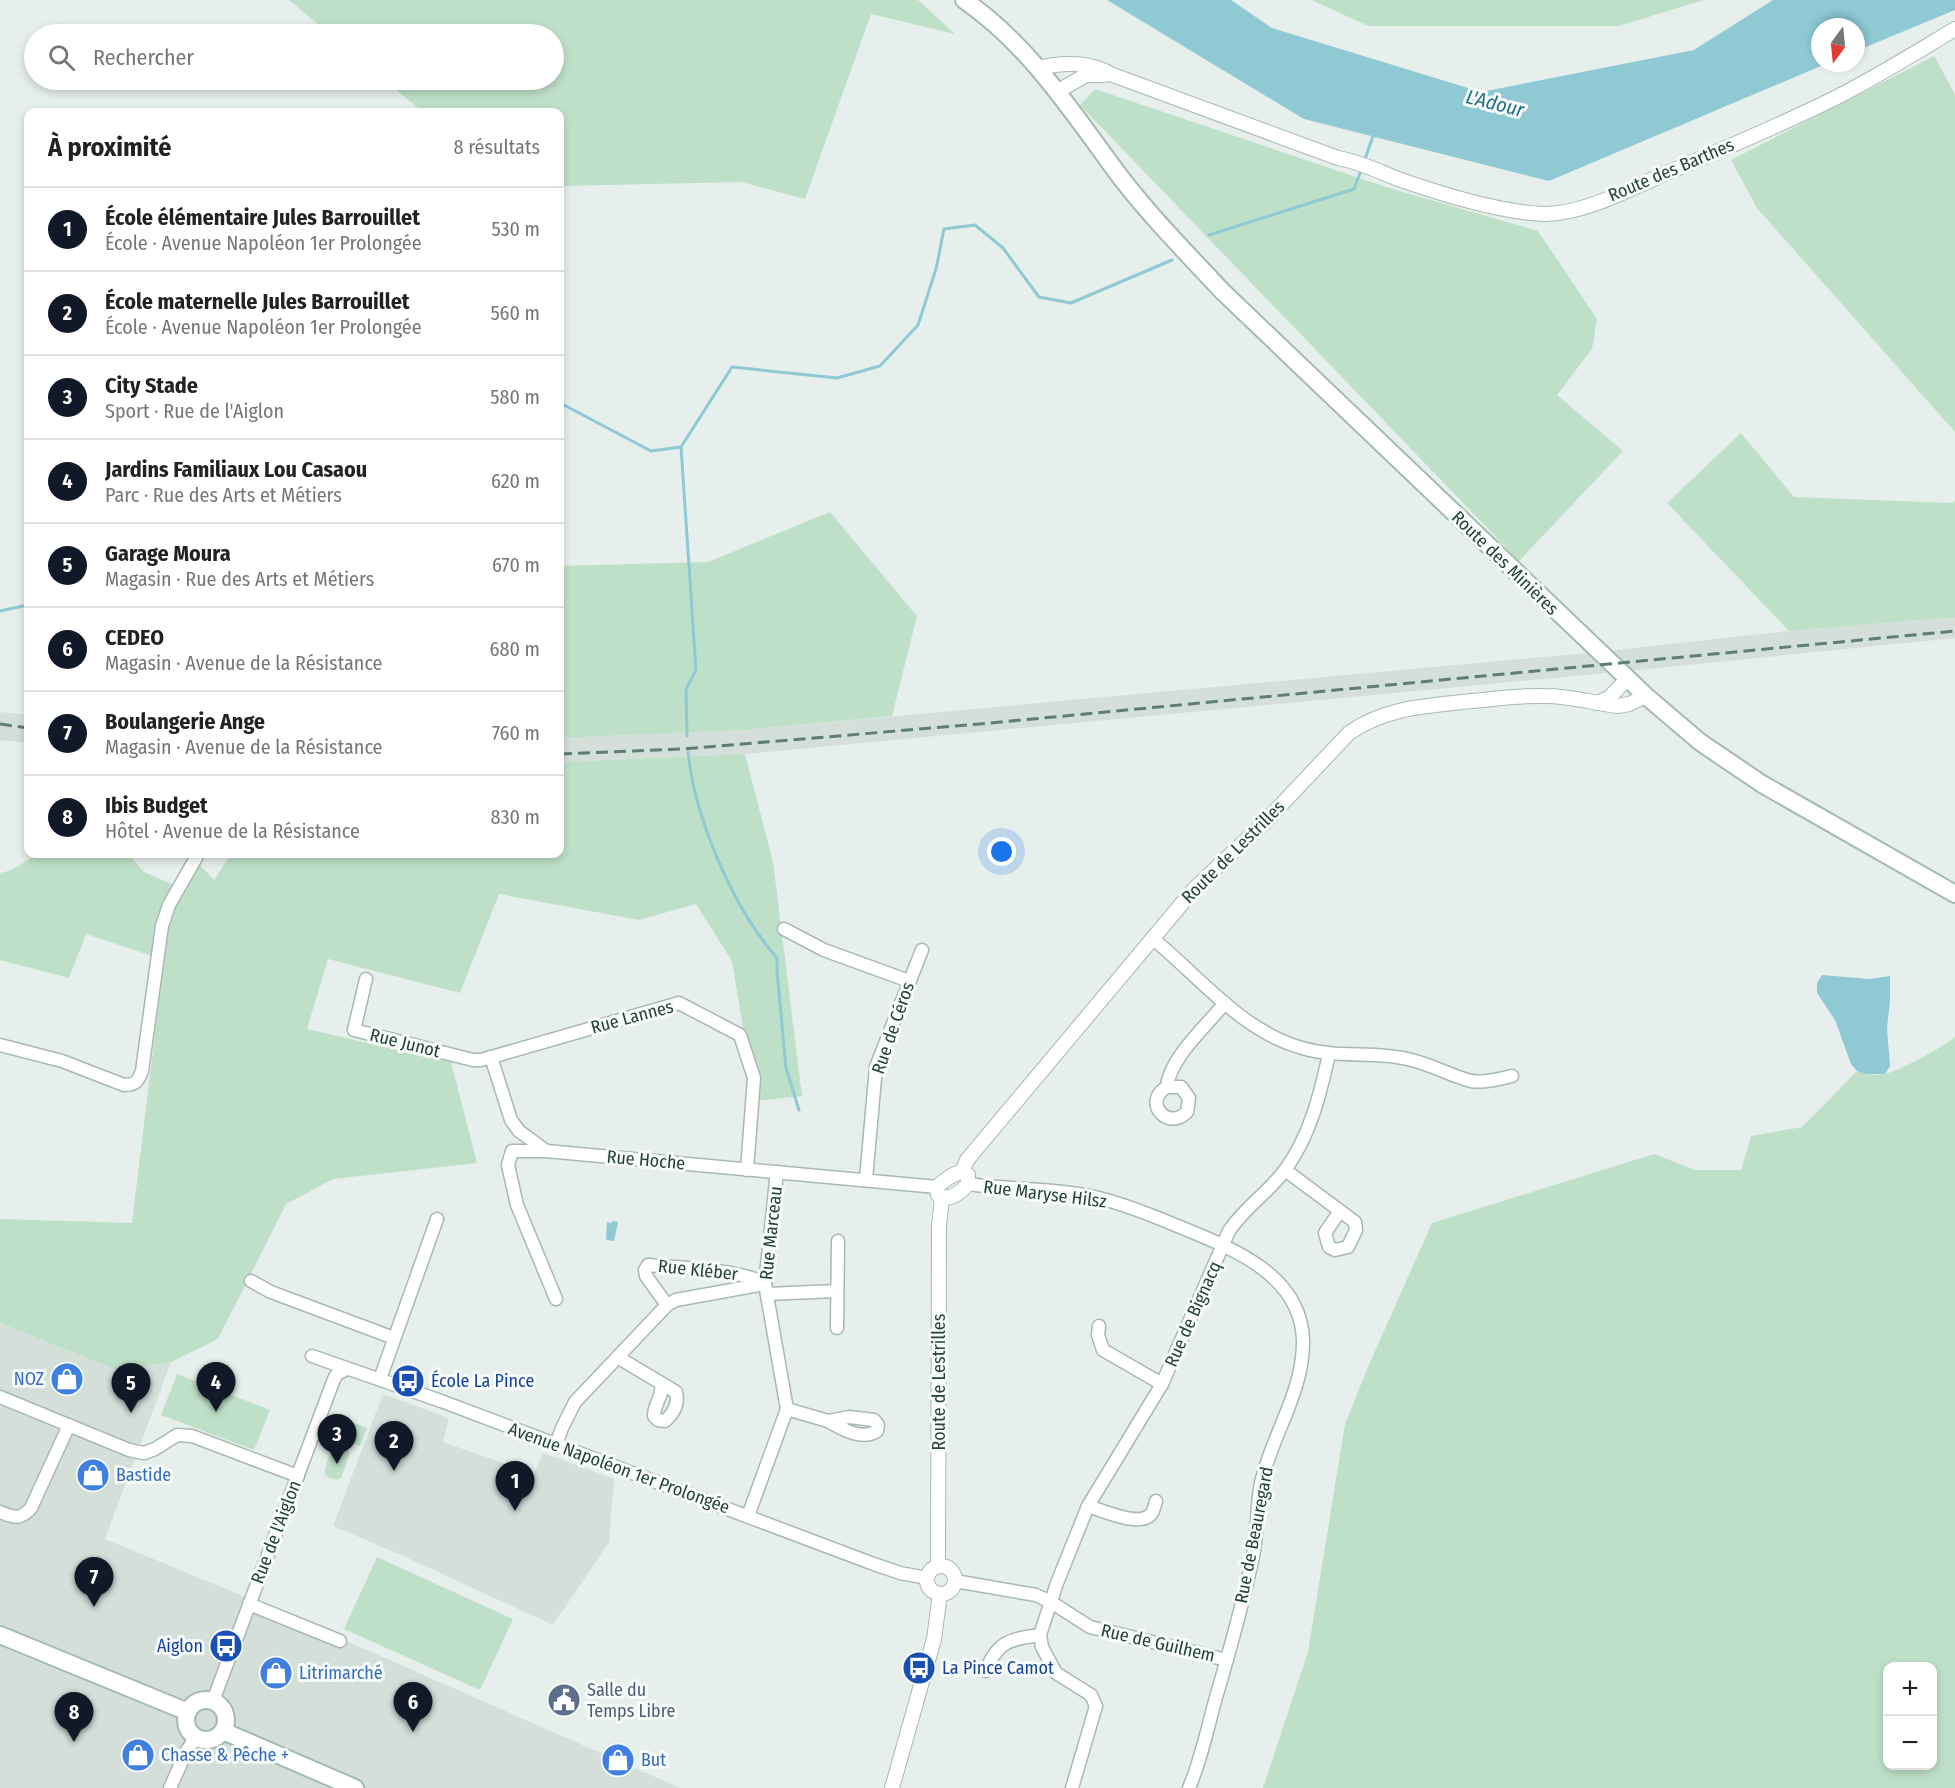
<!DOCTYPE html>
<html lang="fr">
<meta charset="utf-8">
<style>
body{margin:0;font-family:"Fira Sans Condensed",sans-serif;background:#f6f6f6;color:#222}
.controls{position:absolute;right:18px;bottom:18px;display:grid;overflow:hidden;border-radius:12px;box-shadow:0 3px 9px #0003}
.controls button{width:54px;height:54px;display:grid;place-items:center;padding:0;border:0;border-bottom:2px solid #e0e0e0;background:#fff;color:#222;font:30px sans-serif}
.compass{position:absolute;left:1811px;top:18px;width:54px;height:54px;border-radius:50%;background:#fff;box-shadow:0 3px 9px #0003;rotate:195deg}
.you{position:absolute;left:1002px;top:852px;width:21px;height:21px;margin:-15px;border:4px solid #fff;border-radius:50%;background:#1a73e8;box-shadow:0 0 0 9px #1a73e833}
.badge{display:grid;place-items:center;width:39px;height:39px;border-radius:50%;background:#111827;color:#fff;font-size:20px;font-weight:700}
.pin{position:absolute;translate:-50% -50px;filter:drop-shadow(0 2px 3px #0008)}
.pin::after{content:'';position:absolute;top:32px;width:21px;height:18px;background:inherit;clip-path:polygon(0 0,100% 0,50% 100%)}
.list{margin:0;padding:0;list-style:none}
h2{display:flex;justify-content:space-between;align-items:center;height:78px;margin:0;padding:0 24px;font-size:26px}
h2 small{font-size:20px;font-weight:400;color:#767676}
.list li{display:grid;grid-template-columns:39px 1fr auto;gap:18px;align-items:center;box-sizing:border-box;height:84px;padding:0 24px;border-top:2px solid #e0e0e0}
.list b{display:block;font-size:22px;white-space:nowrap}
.list p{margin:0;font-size:20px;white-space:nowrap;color:#767676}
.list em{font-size:20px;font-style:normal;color:#767676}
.icon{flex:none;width:33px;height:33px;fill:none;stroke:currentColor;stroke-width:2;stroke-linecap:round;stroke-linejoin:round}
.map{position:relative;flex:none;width:1955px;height:1788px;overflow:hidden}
.search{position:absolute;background:#fff;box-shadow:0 3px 9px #0003;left:24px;top:24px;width:540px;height:66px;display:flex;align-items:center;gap:15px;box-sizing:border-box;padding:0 21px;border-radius:33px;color:#767676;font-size:22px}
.panel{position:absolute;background:#fff;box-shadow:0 3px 9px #0003;left:24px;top:108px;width:540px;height:750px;border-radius:12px}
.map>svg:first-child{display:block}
.built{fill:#d4dfda}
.green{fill:#bfe0c8;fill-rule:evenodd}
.water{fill:#8ec9d4}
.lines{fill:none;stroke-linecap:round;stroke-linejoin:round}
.stream{stroke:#8ec9d4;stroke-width:3}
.minor-casing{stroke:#a8b8b2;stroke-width:15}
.tertiary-casing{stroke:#a8b8b2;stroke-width:16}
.secondary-casing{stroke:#a4bbb3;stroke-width:20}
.minor{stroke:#fff;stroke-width:12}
.tertiary{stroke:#fff;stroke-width:14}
.secondary{stroke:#fff;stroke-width:16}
.rail{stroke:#5f7d75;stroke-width:3;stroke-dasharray:12 6;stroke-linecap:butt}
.labels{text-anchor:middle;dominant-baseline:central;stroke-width:6;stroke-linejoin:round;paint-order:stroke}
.street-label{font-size:18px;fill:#24423a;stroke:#f7fbf9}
.shop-label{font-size:18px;fill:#366cbe;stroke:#f7fbf9;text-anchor:start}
.transit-label{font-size:18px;fill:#164399;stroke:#f7fbf9;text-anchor:start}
.service-label{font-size:18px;fill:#4e5e75;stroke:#f7fbf9;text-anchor:start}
.water-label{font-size:20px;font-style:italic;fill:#1c6f80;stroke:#f7fbf9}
</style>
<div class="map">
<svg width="1955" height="1788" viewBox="0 0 1955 1788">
<rect width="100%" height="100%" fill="#e6efeb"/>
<!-- built -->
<g class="built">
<polygon points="1955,617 1955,638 1628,671 1607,651 1789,631"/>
<polygon points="1587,653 1607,673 745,754 560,762 560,738 743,730"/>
<polygon points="0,712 28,715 28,743 0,740"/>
<polygon points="0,1323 117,1370 171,1362 105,1539 260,1603 680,1788 0,1788"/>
<polygon points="383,1394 449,1418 443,1442 534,1474 543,1453 614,1479 609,1542 553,1625 401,1555 333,1526"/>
</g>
<!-- green -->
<g class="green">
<polygon points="289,0 918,0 955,34 871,14 805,199 741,182 560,186 560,112 423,112 384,80 554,80 554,34 330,34"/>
<polygon points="1312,0 1704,0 1619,26 1368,26"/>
<polygon points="1934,56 1955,94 1955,432 1757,208 1731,160"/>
<polygon points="1095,89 1386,187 1538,231 1597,319 1592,349 1557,395 1623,451 1519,561 1080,105"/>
<polygon points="1741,433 1794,497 1952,503 1955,501 1955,617 1789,631 1667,503"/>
<polygon points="830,512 917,616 892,716 743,730 560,738 560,566 708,562"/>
<path d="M745 754 773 862 802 1096 755 1101 732 961 696 904 639 920 499 894 460 993 328 959 307 1029 451 1062 477 1163 333 1179 286 1204 218 1339 171 1362 117 1370 0 1323V1219L132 1223 164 960 86 934 69 978 0 960V873C16 871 25 859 40 854H128L144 872 185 890 198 863 214 880 231 854H560V762Z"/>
<path d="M1955 1037V1788H1263L1308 1652 1345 1424 1368 1367 1432 1223 1654 1154 1695 1170H1741L1751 1136 1802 1127 1857 1071C1865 1074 1876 1076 1885 1074 1897 1072 1945 1046 1955 1037ZM1888 1666H1932V1766H1888Z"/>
<polygon points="177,1374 270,1410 254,1450 161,1415"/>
<polygon points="341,1418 367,1428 360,1446 334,1436"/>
<path d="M336 1447 348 1451 349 1456 341 1478 337 1480 325 1476C324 1468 329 1452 336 1447Z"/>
<polygon points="377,1557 513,1619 480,1690 344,1629"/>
</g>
<!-- water -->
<g class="water">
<polygon points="1107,0 1231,0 1272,28 1481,92 1694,50 1773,0 1955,0 1955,10 1856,51 1856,27 1820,27 1820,63 1828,63 1549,181 1304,119"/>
<polygon points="1822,975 1869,979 1890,976 1890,1001 1887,1028 1890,1066 1885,1074 1866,1074 1857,1071 1851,1064 1835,1020 1817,993 1817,983"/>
<polygon points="612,1221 618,1222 614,1241 606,1240 607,1222 612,1223"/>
</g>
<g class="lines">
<!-- stream -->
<g class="stream">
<polyline points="1364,162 1373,136 1375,136"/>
<polyline points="1209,235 1354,189 1362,168"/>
<polyline points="560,409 564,405 651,451 681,447 732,367 837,378 880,366 918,325 936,269 944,229 975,225 1003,248 1039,297 1071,303 1172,260"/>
<polyline points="681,447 696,670 686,689 687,736"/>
<polyline points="0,611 28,605"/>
<path d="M688 752C695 819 733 908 777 958V971L786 1068 799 1110"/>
</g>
<!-- minor casing -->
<g class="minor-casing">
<g id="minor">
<polyline points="784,929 824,950 909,981"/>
<path d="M1152 938C1199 976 1241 1031 1302 1048 1339 1059 1378 1050 1415 1061 1434 1066 1452 1076 1471 1081 1484 1083 1500 1079 1512 1076"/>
<polyline points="366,979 354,1030 473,1060 481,1060 679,1003 740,1035 754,1078 747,1170"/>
<path d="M0 1045 62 1061 124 1085C136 1085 138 1081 142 1071L162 926 169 905 197 856"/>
<polyline points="491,1057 511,1120 519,1131 545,1150"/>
<path d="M1167 1087H1181L1189 1098 1187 1112C1167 1132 1142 1101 1167 1087 1169 1059 1207 1025 1225 1003"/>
<polyline points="1285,1170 1355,1222 1356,1230 1348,1247 1335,1250 1329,1247 1325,1233 1340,1211"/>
<polyline points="866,1179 876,1067 922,950"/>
<path d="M968 1184C1011 1190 1057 1188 1099 1198 1127 1205 1154 1216 1180 1227 1231 1248 1301 1274 1303 1340 1304 1391 1272 1435 1261 1483 1256 1507 1258 1532 1253 1556 1243 1605 1229 1653 1215 1701 1207 1730 1201 1760 1189 1788"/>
<polyline points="251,1281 271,1292 394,1338"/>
<polyline points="767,1294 836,1291"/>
<polyline points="556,1299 517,1205 508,1165 512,1151 546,1151 937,1187"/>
<polyline points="1099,1326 1098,1335 1103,1350 1162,1384"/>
<polyline points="837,1328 838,1241"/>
<polyline points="312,1356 441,1401 871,1563 900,1573 927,1578"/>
<path d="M619 1358 676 1392C679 1404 674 1413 665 1421L658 1420 654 1416C654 1403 664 1396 661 1383"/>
<polyline points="380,1379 437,1219"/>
<polyline points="0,1397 129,1450 144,1453 155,1449 177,1435 192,1436 298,1476"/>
<path d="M787 1409 828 1421 849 1417 874 1420 878 1425 877 1431C862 1441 842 1429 828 1421"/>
<path d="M556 1445 562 1428 575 1402 667 1305 676 1300 765 1284C741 1269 679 1268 648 1265L645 1270 646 1276 667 1305"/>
<path d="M1088 1506C1102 1510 1140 1528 1151 1514 1154 1511 1155 1504 1156 1501"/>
<path d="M0 1512C15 1518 20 1520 31 1508L69 1425"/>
<polyline points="748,1516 787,1409 765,1284 777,1172"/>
<polyline points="955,1581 1036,1595 1051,1602 1090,1627 1227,1660"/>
<polyline points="249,1604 340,1641"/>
<path d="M986 1671C997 1641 1011 1639 1040 1635"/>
<polyline points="213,1701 334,1379 337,1374 347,1369"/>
<polyline points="170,1788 186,1752 196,1737"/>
<path d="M1072 1788 1096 1706 1091 1695 1056 1673 1042 1647 1040 1635 1057 1583 1088 1506 1162 1384 1229 1231C1244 1208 1268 1193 1285 1170 1310 1136 1320 1095 1329 1054"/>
</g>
</g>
<!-- tertiary casing -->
<g class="tertiary-casing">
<g id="tertiary">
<path d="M1039 69 1042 67C1067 62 1090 62 1113 75L1338 158C1360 162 1378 171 1398 179 1441 194 1498 212 1543 214 1582 215 1632 188 1667 173 1723 149 1779 126 1833 99 1875 78 1915 53 1955 29"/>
<polyline points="1058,91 1086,75 1105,75"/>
<polyline points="1597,703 1609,698 1627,679"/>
<path d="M962 1172 967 1160 1195 888 1266 821 1349 733C1386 707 1428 706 1472 701 1496 699 1521 695 1545 696 1570 696 1594 703 1618 706L1629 704 1646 696"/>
<path d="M962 1172 968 1175V1184C960 1193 949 1202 938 1195L937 1187C943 1181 954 1173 962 1172Z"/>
<polyline points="938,1566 939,1226 942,1198"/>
<circle cx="941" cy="1580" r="14"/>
<polyline points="892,1788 934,1639 940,1594"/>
</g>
</g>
<!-- secondary casing -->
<g class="secondary-casing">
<g id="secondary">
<path d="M964 0C1025 42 1067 104 1110 163 1142 208 1184 250 1222 291L1646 696 1700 742 1762 784 1955 894"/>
<polyline points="0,1635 188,1712"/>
<circle cx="206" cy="1720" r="20"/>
<polyline points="223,1731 355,1788"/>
</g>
</g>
<!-- minor -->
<use href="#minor" class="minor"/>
<!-- tertiary -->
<use href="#tertiary" class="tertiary"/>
<!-- secondary -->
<use href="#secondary" class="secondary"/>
<!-- rail -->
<g class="rail">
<polyline points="0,724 28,728"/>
<polyline points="560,754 682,749 980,724 1955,631"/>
</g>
</g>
<!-- icons -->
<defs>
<g id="shop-disc" transform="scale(1.725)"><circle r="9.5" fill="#3f7fe0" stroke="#f7fbf9"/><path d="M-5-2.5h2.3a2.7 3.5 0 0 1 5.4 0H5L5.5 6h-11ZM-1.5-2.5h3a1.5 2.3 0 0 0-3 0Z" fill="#fff"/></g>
<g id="bus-disc" transform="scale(1.725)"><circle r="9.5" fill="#1a4fb4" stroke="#f7fbf9"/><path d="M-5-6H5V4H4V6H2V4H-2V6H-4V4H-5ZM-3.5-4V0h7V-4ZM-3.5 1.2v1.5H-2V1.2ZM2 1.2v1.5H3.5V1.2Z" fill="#fff"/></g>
<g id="civic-disc" transform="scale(1.725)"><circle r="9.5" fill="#5c6f8a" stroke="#f7fbf9"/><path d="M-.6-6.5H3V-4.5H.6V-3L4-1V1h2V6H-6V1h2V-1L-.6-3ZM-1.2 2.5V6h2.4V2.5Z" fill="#fff"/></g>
</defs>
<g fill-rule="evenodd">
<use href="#shop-disc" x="67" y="1379"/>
<use href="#bus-disc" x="408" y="1381"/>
<use href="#shop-disc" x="93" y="1475"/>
<use href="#bus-disc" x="226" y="1646"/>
<use href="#bus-disc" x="919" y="1668"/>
<use href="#shop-disc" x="276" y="1673"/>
<use href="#civic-disc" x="564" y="1700"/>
<use href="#shop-disc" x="138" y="1755"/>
<use href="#shop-disc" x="618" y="1760"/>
</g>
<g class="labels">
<!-- street labels -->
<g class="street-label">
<text transform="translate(1671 170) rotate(-23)">Route des Barthes</text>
<text transform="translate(1505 563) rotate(44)">Route des Minières</text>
<text transform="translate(1233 852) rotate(-45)">Route de Lestrilles</text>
<text transform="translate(632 1017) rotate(-15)">Rue Lannes</text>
<text transform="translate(893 1028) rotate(-71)">Rue de Céros</text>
<text transform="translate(405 1043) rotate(14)">Rue Junot</text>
<text transform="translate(646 1160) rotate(5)">Rue Hoche</text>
<text transform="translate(1045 1194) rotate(7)">Rue Maryse Hilsz</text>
<text transform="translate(771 1233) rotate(-84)">Rue Marceau</text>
<text transform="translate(698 1270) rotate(6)">Rue Kléber</text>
<text transform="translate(1193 1314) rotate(-66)">Rue de Bignacq</text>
<text transform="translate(939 1382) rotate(-90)">Route de Lestrilles</text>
<text transform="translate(619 1468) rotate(20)">Avenue Napoléon 1er Prolongée</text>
<text transform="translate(276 1532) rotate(-69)">Rue de l'Aiglon</text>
<text transform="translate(1254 1535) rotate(-79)">Rue de Beauregard</text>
<text transform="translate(1158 1643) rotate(13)">Rue de Guilhem</text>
</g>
<!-- shop labels -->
<g class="shop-label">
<text x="44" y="1379" text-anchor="end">NOZ</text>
<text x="116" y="1475">Bastide</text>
<text x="299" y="1673">Litrimarché</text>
<text x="161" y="1755">Chasse &amp; Pêche +</text>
<text x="641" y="1760">But</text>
</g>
<!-- transit labels -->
<g class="transit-label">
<text x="431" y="1381">École La Pince</text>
<text x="203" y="1646" text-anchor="end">Aiglon</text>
<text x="942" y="1668">La Pince Camot</text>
</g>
<!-- service labels -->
<g class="service-label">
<text x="587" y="1690">Salle du<tspan x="587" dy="21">Temps Libre</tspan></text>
</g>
<!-- water labels -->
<g class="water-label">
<text transform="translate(1495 103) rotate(14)">L'Adour</text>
</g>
</g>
</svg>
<div class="controls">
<button>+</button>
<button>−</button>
</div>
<svg class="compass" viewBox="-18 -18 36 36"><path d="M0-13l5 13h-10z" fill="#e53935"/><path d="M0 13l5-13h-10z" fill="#767676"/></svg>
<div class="you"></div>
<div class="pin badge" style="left:515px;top:1511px">1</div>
<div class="pin badge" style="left:394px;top:1471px">2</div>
<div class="pin badge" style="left:337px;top:1464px">3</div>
<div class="pin badge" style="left:216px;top:1412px">4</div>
<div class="pin badge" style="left:131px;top:1413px">5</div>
<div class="pin badge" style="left:413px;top:1732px">6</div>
<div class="pin badge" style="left:94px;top:1607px">7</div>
<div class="pin badge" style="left:74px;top:1742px">8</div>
<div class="search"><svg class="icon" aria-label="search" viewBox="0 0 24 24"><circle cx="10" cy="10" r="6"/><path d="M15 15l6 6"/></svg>Rechercher</div>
<section class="panel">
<h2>À proximité<small>8 résultats</small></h2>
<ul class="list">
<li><span class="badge">1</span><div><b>École élémentaire Jules Barrouillet</b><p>École · Avenue Napoléon 1er Prolongée</p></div><em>530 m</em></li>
<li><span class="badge">2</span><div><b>École maternelle Jules Barrouillet</b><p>École · Avenue Napoléon 1er Prolongée</p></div><em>560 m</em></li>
<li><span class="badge">3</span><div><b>City Stade</b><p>Sport · Rue de l'Aiglon</p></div><em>580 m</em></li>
<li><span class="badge">4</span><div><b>Jardins Familiaux Lou Casaou</b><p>Parc · Rue des Arts et Métiers</p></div><em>620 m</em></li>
<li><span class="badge">5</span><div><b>Garage Moura</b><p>Magasin · Rue des Arts et Métiers</p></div><em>670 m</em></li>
<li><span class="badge">6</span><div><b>CEDEO</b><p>Magasin · Avenue de la Résistance</p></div><em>680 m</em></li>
<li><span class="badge">7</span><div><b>Boulangerie Ange</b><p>Magasin · Avenue de la Résistance</p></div><em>760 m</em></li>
<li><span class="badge">8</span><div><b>Ibis Budget</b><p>Hôtel · Avenue de la Résistance</p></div><em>830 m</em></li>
</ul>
</section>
</div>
